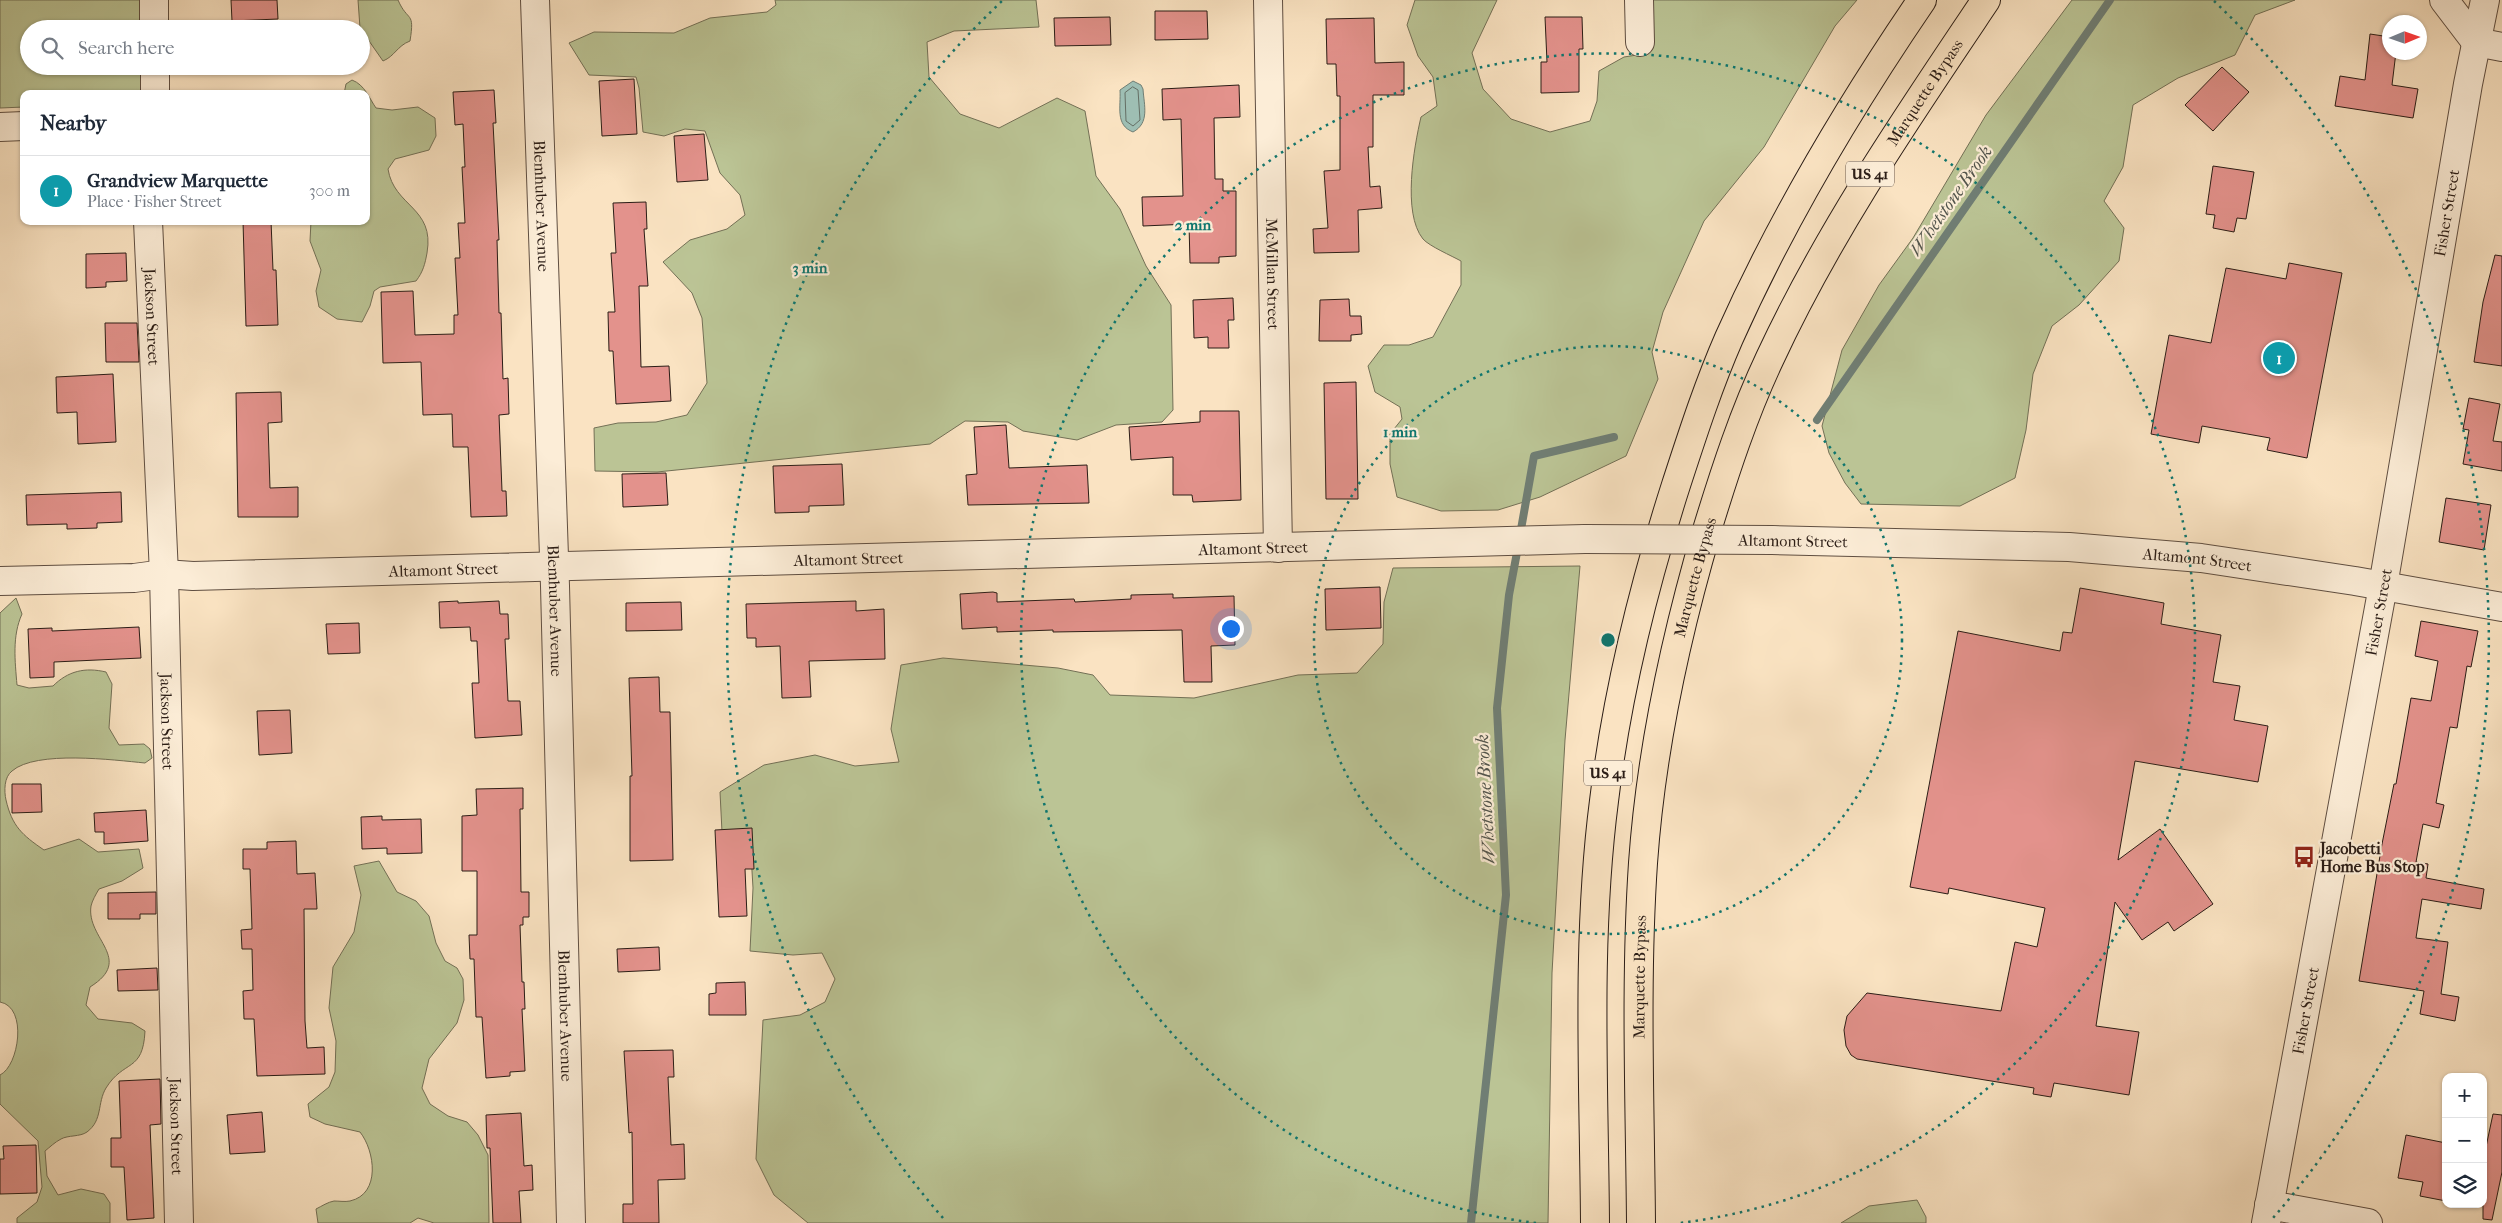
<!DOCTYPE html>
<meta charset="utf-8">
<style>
body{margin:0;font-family:"IM FELL French Canon",serif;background:#f2f2f3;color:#1f2937}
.controls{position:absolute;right:15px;bottom:15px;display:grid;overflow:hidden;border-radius:10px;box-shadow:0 1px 4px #0004}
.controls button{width:45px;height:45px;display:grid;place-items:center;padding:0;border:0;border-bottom:1px solid #e0e1e3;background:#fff;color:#1f2937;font:25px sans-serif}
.compass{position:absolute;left:2382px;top:15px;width:45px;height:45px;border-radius:50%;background:#fff;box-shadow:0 1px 4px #0004;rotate:88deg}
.you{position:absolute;left:1230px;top:628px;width:18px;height:18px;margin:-12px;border:4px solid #fff;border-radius:50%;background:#1a73e8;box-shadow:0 0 0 8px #1a73e833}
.badge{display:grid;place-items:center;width:32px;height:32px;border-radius:50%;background:#0f766e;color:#fff;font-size:16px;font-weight:700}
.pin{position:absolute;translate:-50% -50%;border:2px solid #fff;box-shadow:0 1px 5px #0006}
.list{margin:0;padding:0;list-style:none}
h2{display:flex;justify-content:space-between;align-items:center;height:65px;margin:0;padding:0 20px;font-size:21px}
h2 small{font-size:16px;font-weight:400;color:#747a83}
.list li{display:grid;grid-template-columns:32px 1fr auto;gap:15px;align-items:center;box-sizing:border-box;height:70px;padding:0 20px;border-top:1px solid #e0e1e3}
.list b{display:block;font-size:19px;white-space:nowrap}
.list p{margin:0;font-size:16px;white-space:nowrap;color:#747a83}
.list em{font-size:16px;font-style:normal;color:#747a83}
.icon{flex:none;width:28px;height:28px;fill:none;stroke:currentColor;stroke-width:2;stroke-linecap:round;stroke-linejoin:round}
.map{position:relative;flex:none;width:2502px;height:1223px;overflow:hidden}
.search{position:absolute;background:#fff;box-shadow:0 1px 4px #0004;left:20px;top:20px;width:350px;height:55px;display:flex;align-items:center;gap:12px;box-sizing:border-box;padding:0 18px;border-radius:28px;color:#747a83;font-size:19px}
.panel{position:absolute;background:#fff;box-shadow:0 1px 4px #0004;left:20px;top:90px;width:350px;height:135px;border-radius:10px}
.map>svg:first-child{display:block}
.green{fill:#bbc495;stroke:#737056}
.water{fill:#9ebeb3;stroke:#707e74}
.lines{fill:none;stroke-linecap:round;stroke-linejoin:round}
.shore{stroke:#646e64;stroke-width:1}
.stream{stroke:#707e74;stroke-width:8}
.building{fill:#e3928c;stroke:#2b1d16}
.minor-casing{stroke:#5f4e41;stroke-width:30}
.highway-casing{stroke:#2b1d16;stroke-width:30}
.minor{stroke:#fcedd7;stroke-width:28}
.highway{stroke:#fae3c2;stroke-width:28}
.minor-bridge-casing{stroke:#5f4e41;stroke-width:30;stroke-linecap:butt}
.minor-bridge{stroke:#fcedd7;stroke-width:28}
.ring{fill:none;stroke:#0f766e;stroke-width:2.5;stroke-dasharray:2.5 5}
.labels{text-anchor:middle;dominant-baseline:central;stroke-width:4.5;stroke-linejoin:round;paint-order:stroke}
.shield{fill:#fcedd7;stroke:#6a5b50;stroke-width:1}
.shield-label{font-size:15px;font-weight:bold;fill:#2b1d16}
.street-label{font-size:16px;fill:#2b1d16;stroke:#fcedd7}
.poi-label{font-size:16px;font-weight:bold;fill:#2b1d16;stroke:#fcedd7;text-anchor:start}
.water-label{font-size:18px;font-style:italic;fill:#53554d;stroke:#fcedd7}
.centre{fill:#0f766e;stroke:#fcedd7;stroke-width:2.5}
.ring-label{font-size:15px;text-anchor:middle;font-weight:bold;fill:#0f766e;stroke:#fcedd7;stroke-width:4.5;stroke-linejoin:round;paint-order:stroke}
</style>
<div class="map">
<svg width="2502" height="1223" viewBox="0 0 2502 1223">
<rect width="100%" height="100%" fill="#fae3c2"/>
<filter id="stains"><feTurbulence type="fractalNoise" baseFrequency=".004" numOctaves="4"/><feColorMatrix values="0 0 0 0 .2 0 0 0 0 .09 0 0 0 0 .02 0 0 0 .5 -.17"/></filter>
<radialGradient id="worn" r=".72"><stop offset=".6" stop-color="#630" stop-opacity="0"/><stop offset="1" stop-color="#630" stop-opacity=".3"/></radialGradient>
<!-- green -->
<g class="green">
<polygon points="0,0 162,0 161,29 29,29 29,66 155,66 154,94 24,94 24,107 0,108"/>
<path d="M358 0H398C408 23 415 10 410 41 397 46 395 56 383 61L360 28Z"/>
<polygon points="775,0 1036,0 1039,27 954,31 927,42 929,77 960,114 999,128 1057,98 1085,111 1096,176 1120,209 1146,266 1171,305 1173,410 1162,422 1116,425 1077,440 1023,431 1008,422 965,421 930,444 657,472 595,471 594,428 618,423 656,422 687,415 707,383 702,318 692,293 663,262 690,240 727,229 745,215 740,195 720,173 705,131 685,129 664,136 643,132 639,88 636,77 589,75 569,43 594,32 674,33 710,18 767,12 776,5"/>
<path d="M1415 0H1497L1472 53 1483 89 1511 119 1550 132 1590 121 1597 101 1599 71 1624 57 1643 54 1648 0H1857L1835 26 1764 147 1704 221 1663 312 1652 352 1658 379 1626 456 1540 497 1498 510 1441 511 1397 497 1390 464V434L1402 419 1400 407 1375 392 1368 366 1384 345H1409L1433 337 1461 285V261C1452 256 1429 246 1423 239 1402 213 1414 147 1421 117L1437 106 1433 77 1418 56 1407 25Z"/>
<polygon points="2072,0 2295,0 2255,15 2235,55 2178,78 2133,105 2123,167 2104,201 2124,228 2119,261 2079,305 2052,326 2033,374 2026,430 2015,478 1960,506 1861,504 1845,483 1829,453 1822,426 1842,350 1879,285 1913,238 1986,115"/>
<path d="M352 80C365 85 369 98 376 108L392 110 418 107 435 118 436 136 429 150 395 159 388 169C394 207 435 207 427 253 425 264 423 272 416 281L380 287 374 291 370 306 362 322 337 319 319 307 316 291 321 270 310 241 311 221H366V94H344L346 84Z"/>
<polygon points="1580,566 1565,740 1552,973 1548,1223 808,1223 774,1195 756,1159 763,1020 800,1015 825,1002 835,979 822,953 793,955 750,951 753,888 751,854 722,832 720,792 764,765 815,755 855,766 899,762 891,729 901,665 943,658 1058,668 1093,675 1110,695 1194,698 1298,675 1357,673 1383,644 1384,602 1393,568"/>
<path d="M16 598 22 614C12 636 15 661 17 685L29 688 53 686C68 671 85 667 106 672L112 684 109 728 119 745 144 744 150 749 152 758 145 763C114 760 36 750 12 771 4 777 4 791 6 800 12 826 22 835 44 850L79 839 98 852 139 849 143 868 122 881 99 889C96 894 92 901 91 906 86 939 135 959 90 987L86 1005 98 1019 132 1023 145 1031C143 1073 124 1059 106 1088 97 1103 103 1120 87 1132 80 1137 68 1135 61 1139 55 1142 50 1147 45 1151L47 1176 58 1195 81 1189 104 1194 110 1203V1223H17V1218L37 1202 42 1187 38 1141 0 1104V1075C19 1066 28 1007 0 1002V613Z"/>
<path d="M379 861 397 892 416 901 429 916 436 943 445 961 457 968 463 979 464 1000 457 1023 429 1059 422 1088 430 1104 448 1116 467 1122 478 1135 488 1155 489 1223H434L418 1218 410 1223H318L316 1209C322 1206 328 1202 334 1201 339 1201 345 1202 350 1201 381 1194 375 1151 360 1132L325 1124 310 1117 308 1104 329 1087 335 1072 336 1041 329 1008 333 967 354 932 361 895 354 866Z"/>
<polygon points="1917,1200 1926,1217 1926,1223 1841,1223 1869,1206"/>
</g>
<!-- water -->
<path class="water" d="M1133 81 1141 85 1143 89C1144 105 1150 123 1133 132 1115 125 1121 107 1120 90Z"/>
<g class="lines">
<!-- shore -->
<polygon class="shore" points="1133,87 1138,90 1140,120 1133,126 1126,121 1125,93"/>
<!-- stream -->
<g class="stream">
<polyline points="1817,420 2110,0"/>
<polyline points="1520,535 1534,456 1614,437"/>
<polyline points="1471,1223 1506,895 1497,708 1509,595 1518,547"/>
</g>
</g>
<!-- building -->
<g class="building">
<polygon points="231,0 277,0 278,19 232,21"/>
<polygon points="1155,11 1207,11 1208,39 1155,40"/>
<polygon points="1110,17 1111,45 1055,46 1054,18"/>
<polygon points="1545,17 1582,17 1583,49 1579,49 1579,92 1541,93 1541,62 1547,62"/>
<polygon points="1374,18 1375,63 1404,62 1404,95 1373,95 1373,147 1368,147 1370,187 1380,186 1382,208 1358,210 1359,252 1314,253 1313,229 1328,228 1324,171 1340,170 1340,96 1337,96 1336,64 1327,64 1326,19"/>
<polygon points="2370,34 2390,37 2390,52 2396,52 2392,85 2418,89 2413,118 2335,106 2340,76 2365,80"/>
<polygon points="2222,67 2249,92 2213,131 2185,105"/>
<polygon points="634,79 637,134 602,136 599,81"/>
<polygon points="1239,85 1240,117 1214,118 1215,179 1223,179 1223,191 1236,191 1236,256 1219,257 1219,263 1190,263 1189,224 1143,226 1142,197 1183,196 1181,119 1163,120 1162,89"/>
<polygon points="494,90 496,123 493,123 499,240 497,240 499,313 501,313 503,379 508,378 509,414 499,415 502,491 506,491 507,516 471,517 468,447 453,447 452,414 423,415 421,362 383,363 381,292 413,291 415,335 454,334 454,315 458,315 455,258 460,258 458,223 465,223 462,167 465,167 463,124 455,125 453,92"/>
<polygon points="704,134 708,180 677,182 674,136"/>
<polygon points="2213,166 2254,172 2246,219 2237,218 2234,232 2213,228 2215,215 2206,214"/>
<polygon points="646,202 647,229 644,229 648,286 639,286 641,367 669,366 671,401 616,404 613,351 609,351 608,312 615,312 611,253 616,253 613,203"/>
<polygon points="243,221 271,221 273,270 276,270 278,325 246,326"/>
<polygon points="126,253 127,281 106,282 106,287 86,288 86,254"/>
<polygon points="2495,255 2502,256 2502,366 2474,362 2483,302"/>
<polygon points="2289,263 2342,273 2307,458 2267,450 2270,438 2202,426 2199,443 2151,434 2169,335 2211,343 2226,268 2286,279"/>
<polygon points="1233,298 1234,320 1228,320 1229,348 1208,348 1208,337 1194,338 1193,300"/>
<polygon points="1349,299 1350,316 1361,316 1362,334 1351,335 1351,341 1319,341 1320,300"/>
<polygon points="105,323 137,323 139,362 106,362"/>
<polygon points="113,374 116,442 78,444 77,412 57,413 56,377"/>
<polygon points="1356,382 1358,499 1326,499 1324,383"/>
<polygon points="281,392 282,422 268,423 270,488 298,487 298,517 238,517 236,393"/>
<polygon points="2469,398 2500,404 2493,441 2502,442 2502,471 2463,464 2469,430 2463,429"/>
<polygon points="1200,411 1239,411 1241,500 1193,502 1192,495 1173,495 1173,457 1131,460 1129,427 1200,422"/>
<polygon points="1006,425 1009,468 1087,465 1089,503 968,505 966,475 977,474 974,427"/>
<polygon points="842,464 844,505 809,506 809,512 775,513 773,466"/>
<polygon points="666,473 668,505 623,507 622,474"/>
<polygon points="121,492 122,522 97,523 97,528 67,529 67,524 27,525 26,495"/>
<polygon points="2446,498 2491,505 2484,550 2439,542"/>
<polygon points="1380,587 1381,628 1326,630 1325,589"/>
<polygon points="2080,588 2164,603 2161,624 2221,635 2213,682 2240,686 2234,720 2268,726 2258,782 2135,761 2118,860 2160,829 2213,904 2174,931 2168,922 2142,940 2115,902 2096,1026 2139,1032 2129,1095 2054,1083 2051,1097 2033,1094 2034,1088 1857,1059 1851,1055 1846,1046 1844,1030 1847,1016 1867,993 2001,1011 2015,942 2037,947 2045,908 1949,888 1948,894 1910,887 1958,631 2060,651 2063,632 2072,633"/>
<polygon points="993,592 997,593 997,602 1074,599 1075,602 1131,599 1131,595 1173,594 1173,598 1234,596 1235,645 1211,646 1212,682 1184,682 1182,630 1053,632 1053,630 997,632 997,627 962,629 960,594"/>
<polygon points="458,601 458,603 499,601 500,614 508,614 509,639 505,639 508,701 520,701 522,735 475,738 472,683 479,683 477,641 471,641 470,627 440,628 439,602"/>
<polygon points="856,601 856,611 884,609 885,659 809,661 811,697 782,698 780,646 756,647 756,638 747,638 746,604"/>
<polygon points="681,602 682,630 626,631 626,603"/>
<polygon points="2421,621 2478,631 2471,667 2467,666 2457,728 2450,727 2436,803 2444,805 2439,828 2423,824 2416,862 2428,864 2426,878 2484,889 2481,909 2422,899 2416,938 2448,942 2441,994 2459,997 2455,1021 2420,1014 2424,991 2359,981 2382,844 2394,784 2396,784 2411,698 2431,701 2438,661 2415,656"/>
<polygon points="359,623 360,653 328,654 326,624"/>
<polygon points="139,627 141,658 54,662 54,677 30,678 28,629 52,628 52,631"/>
<polygon points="659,677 660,712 670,712 673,860 630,861 630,776 632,776 629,678"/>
<polygon points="290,710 292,753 259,755 257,711"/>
<polygon points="12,784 41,784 42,812 12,813"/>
<polygon points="523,788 523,809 520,809 521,892 529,892 529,917 523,917 523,925 520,925 522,982 524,982 525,1009 522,1009 525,1071 510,1072 510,1076 486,1078 482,1017 476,1017 474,959 470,959 469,935 477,935 477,871 462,871 462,816 477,815 476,789"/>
<polygon points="146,810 148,841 104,844 104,832 95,832 94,813"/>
<polygon points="382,816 382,820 421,819 422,853 387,854 387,848 362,849 361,817"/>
<polygon points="752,828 754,869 745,869 747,916 719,917 715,830"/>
<polygon points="296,841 297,874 315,873 317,909 304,909 305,1021 307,1048 324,1047 325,1074 257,1076 254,1019 244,1019 243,991 253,990 252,949 242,949 241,930 252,929 250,869 243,869 243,849 267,849 267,842"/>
<polygon points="156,892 156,914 140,914 140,919 108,919 108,893"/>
<polygon points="659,947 660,970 618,972 617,949"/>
<polygon points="157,968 158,990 118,991 117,970"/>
<polygon points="745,982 746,1015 709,1015 709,994 716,993 716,983"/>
<polygon points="673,1050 674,1077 668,1077 671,1145 684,1144 685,1179 658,1180 659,1223 623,1223 623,1204 633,1204 632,1132 629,1133 624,1051"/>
<polygon points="160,1079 161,1124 150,1125 154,1218 127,1220 124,1167 111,1167 111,1138 121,1138 119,1081"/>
<polygon points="262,1112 265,1152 230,1154 227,1115"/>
<polygon points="521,1113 524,1166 532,1165 533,1190 519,1191 521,1223 493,1223 490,1148 487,1148 486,1115"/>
<polygon points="2493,1114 2502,1115 2502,1172 2492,1220 2483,1219 2483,1161"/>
<polygon points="2406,1135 2446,1143 2446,1201 2420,1196 2423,1182 2398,1178"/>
<polygon points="36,1145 37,1193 0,1194 0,1159 4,1159 3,1146"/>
</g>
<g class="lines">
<!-- minor casing -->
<g class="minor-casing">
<g id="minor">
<polyline points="154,0 154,29"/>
<path id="s1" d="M535 0 555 586 571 1223"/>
<path id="s2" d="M1268 0 1278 548"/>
<polyline points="1639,0 1640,42"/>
<polyline points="2444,0 2476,42 2502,47"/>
<polyline points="155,66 155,94"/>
<polyline points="0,127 24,126"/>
<path id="s3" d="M148 221 164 574 179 1223"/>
<path id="s4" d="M1772 540 2069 547 2201 558 2355 581 2502 607"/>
<path id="s5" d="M0 581 134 578 164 574 193 576 1585 539"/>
<polyline points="2269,1205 2368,1223"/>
<path id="s6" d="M2266 1223 2383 586 2468 84 2485 0"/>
</g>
</g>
<!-- highway casing -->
<g class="highway-casing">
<g id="highway">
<path d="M1595 1223C1594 1083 1586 940 1604 801 1617 693 1643 588 1676 485 1692 436 1708 386 1729 338 1782 219 1849 107 1922 0"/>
<path id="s7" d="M1641 1223C1640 1103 1635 983 1643 863 1651 750 1675 639 1707 530 1725 471 1744 413 1770 358 1829 231 1908 116 1986 0"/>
</g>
</g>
<!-- minor -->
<use href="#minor" class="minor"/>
<!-- highway -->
<use href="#highway" class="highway"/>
<!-- minor-bridge casing -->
<g class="minor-bridge-casing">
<polyline id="minor-bridge" points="1585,539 1772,540"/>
</g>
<!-- minor-bridge -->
<use href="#minor-bridge" class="minor-bridge"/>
</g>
<!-- distance rings -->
<g class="ring">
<circle cx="1608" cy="640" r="294"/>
<path d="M1536 1223A587 587 0 1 1 1680 1223"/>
<path d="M943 1218A881 881 0 0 1 1002 1M2214 1A881 881 0 0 1 2273 1218"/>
</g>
<!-- icons -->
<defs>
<g id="bus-bare" transform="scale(1.725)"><path d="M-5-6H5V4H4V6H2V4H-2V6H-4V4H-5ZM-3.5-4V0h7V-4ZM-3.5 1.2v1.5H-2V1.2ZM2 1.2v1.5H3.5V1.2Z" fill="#8f2418" stroke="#fcedd7" stroke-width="2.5" paint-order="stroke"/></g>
</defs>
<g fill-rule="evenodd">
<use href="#bus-bare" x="2304" y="857"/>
</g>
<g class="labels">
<!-- shield labels -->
<g class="shield">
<rect x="1846" y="161.5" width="48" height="25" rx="4"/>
<rect x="1584" y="760.5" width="48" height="25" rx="4"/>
</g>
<g class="shield-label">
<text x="1870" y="174">US 41</text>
<text x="1608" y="773">US 41</text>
</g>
<!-- street labels -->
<g class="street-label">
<text stroke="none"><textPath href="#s7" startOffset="1191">Marquette Bypass</textPath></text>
<text stroke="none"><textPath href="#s1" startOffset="206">Blemhuber Avenue</textPath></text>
<text stroke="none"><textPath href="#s6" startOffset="1026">Fisher Street</textPath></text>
<text stroke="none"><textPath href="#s2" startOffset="274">McMillan Street</textPath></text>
<text stroke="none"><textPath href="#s3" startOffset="96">Jackson Street</textPath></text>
<text transform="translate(1793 541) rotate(1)">Altamont Street</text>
<text stroke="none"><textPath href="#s5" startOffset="1254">Altamont Street</textPath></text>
<text stroke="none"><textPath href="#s5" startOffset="849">Altamont Street</textPath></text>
<text stroke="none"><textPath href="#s4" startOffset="426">Altamont Street</textPath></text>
<text stroke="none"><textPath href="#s5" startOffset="444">Altamont Street</textPath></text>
<text stroke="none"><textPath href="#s7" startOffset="651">Marquette Bypass</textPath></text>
<text stroke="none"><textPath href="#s1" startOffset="611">Blemhuber Avenue</textPath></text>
<text stroke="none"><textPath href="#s6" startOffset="621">Fisher Street</textPath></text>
<text stroke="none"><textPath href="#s3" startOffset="501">Jackson Street</textPath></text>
<text stroke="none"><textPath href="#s7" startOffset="246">Marquette Bypass</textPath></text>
<text stroke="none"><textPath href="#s6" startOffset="216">Fisher Street</textPath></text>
<text stroke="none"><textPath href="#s1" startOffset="1016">Blemhuber Avenue</textPath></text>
<text stroke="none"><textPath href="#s3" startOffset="906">Jackson Street</textPath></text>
</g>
<!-- poi labels -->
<g class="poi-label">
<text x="2320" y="848">Jacobetti<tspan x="2320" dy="18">Home Bus Stop</tspan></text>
</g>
<!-- water labels -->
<g class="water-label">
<text transform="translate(1951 201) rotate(-55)">Whetstone Brook</text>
<text transform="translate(1486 799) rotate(-93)">Whetstone Brook</text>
</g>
</g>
<circle cx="1608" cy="640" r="8" class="centre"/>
<g class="ring-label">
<text x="1193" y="230">2 min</text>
<text x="810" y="273">3 min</text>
<text x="1400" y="437">1 min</text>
</g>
<rect width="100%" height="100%" filter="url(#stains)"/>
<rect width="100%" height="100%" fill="url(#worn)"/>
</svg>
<div class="controls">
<button>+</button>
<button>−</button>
<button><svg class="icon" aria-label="layers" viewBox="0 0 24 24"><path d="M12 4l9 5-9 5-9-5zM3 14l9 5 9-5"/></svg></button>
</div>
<svg class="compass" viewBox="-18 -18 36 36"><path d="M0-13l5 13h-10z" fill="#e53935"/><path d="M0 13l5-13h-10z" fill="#747a83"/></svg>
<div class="you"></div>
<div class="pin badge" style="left:2279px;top:358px;background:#0f9aa8">1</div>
<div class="search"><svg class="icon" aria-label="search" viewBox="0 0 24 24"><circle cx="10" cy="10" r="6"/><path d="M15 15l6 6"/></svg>Search here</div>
<section class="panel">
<h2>Nearby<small></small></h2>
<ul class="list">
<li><span class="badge" style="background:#0f9aa8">1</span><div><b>Grandview Marquette</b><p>Place · Fisher Street</p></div><em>300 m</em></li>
</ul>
</section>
</div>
